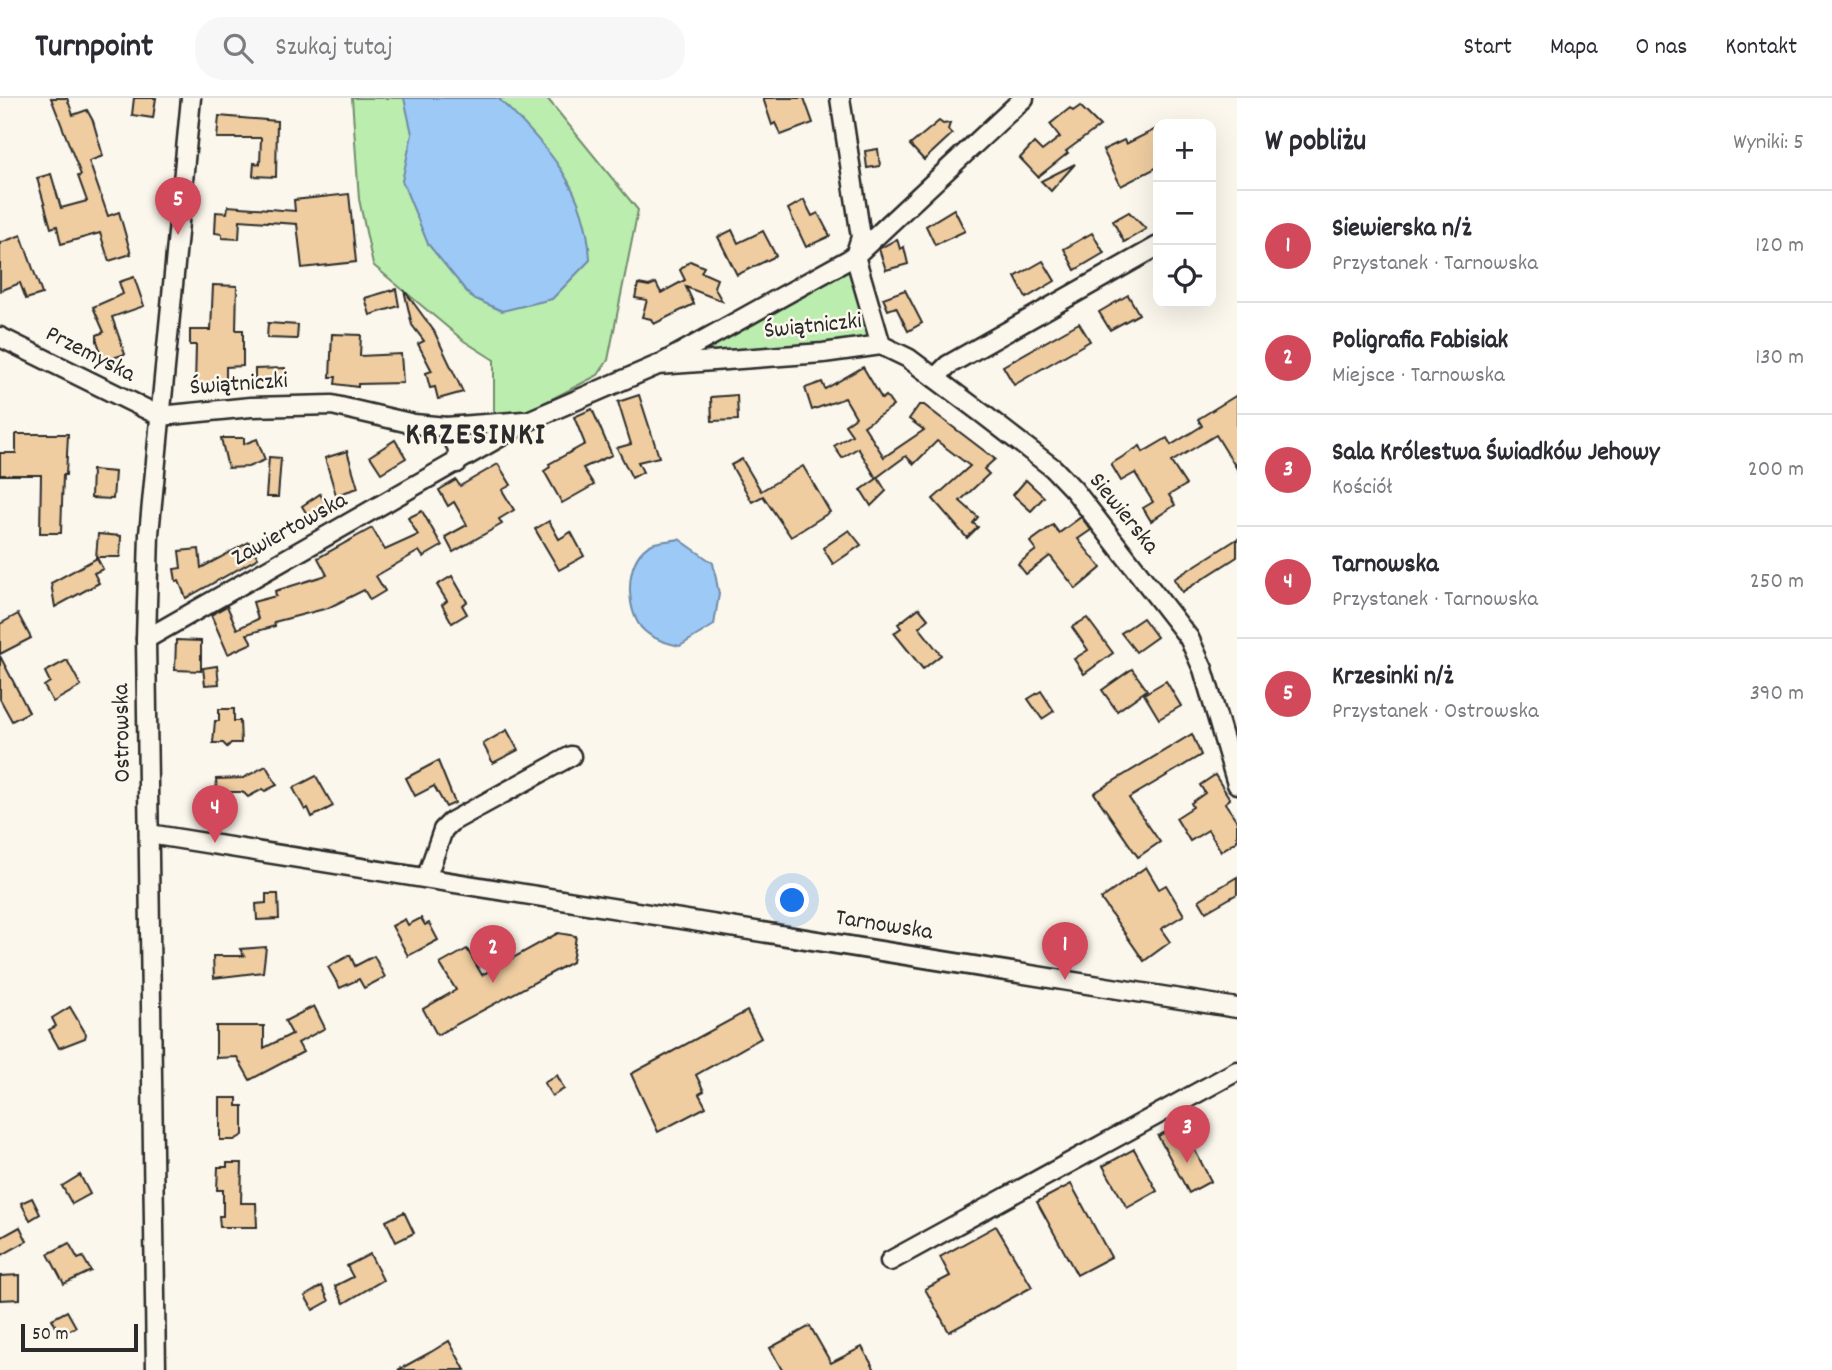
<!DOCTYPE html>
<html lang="pl">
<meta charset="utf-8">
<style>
body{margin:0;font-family:Dekko,sans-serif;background:#f7f7f7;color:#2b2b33}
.controls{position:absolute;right:21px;top:21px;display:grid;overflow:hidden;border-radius:14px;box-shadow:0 7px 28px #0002}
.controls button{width:63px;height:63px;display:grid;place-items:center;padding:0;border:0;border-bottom:2px solid #e1e1e2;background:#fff;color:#2b2b33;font:35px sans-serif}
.scale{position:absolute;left:21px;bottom:18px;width:117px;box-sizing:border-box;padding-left:7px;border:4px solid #2b2b2b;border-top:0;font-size:19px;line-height:24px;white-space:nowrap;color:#2b2b2b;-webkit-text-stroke:5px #fbf7ec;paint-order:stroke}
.you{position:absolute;left:793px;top:803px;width:24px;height:24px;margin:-18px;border:5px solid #fff;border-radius:50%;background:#1a73e8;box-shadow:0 0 0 10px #1a73e833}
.badge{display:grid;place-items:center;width:46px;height:46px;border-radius:50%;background:#d1495b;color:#fff;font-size:23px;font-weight:700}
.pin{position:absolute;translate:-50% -58px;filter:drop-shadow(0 2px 4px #0008)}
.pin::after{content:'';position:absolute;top:37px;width:24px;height:21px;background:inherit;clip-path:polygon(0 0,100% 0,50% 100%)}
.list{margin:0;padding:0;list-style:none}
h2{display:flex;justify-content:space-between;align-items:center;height:91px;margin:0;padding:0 28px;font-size:30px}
h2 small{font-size:23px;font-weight:400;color:#7c7c81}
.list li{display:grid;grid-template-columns:46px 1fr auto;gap:21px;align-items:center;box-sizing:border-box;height:112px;padding:0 28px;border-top:2px solid #e1e1e2}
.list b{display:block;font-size:26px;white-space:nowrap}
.list p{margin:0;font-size:23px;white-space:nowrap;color:#7c7c81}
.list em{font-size:23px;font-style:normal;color:#7c7c81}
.icon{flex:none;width:38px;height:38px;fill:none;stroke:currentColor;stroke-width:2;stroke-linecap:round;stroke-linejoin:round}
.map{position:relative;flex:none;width:1237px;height:1272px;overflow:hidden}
header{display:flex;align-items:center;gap:42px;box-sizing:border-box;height:98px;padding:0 35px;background:#fff;border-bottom:2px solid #e1e1e2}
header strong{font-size:33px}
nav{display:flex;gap:38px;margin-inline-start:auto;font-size:24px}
.search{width:490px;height:63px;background:#f7f7f7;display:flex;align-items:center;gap:18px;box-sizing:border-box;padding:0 24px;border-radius:28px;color:#7c7c81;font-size:26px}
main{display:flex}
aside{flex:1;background:#fff}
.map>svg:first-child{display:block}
.green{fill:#baedae;stroke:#728c6c;stroke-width:2}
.water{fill:#9cc9f6;stroke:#6f8aa5;stroke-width:2}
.building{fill:#efcda0;stroke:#2b2b2b;stroke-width:2}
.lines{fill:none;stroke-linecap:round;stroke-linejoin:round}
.minor-casing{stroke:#2b2b2b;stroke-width:23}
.minor{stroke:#fbf7ec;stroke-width:18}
.labels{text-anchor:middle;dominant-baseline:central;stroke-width:5;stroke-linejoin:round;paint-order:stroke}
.street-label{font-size:24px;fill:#2b2b2b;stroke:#fbf7ec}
.district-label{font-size:32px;font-weight:bold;letter-spacing:2px;fill:#2b2b2b;stroke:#fbf7ec}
</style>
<header>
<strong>Turnpoint</strong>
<div class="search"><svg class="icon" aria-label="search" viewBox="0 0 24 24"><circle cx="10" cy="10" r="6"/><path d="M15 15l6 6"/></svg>Szukaj tutaj</div>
<nav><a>Start</a><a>Mapa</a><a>O nas</a><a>Kontakt</a></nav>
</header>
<main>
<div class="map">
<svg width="1237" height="1272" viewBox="0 0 1237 1272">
<rect width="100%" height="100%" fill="#fbf7ec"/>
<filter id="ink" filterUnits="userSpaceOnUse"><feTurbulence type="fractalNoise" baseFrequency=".0143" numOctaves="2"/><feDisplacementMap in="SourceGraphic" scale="14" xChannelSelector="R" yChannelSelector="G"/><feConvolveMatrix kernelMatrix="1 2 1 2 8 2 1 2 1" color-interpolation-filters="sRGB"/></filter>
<g filter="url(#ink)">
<!-- green -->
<g class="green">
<polygon points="352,0 547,0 638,112 608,262 598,277 521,317 494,315 494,262 464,243 373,167 359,101"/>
<polygon points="851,168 873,233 861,246 686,257"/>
</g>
<!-- water -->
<g class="water">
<path d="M404 0H498C548 49 587 90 590 162L552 201 502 213 471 199 428 146 402 83 412 36Z"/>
<path d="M679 441 713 465 719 496 714 527 680 548C665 545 646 539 638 525 625 502 626 459 652 446 659 443 672 443 679 441Z"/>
</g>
<!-- building -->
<g class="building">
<polygon points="51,0 67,0 73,17 87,12 93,23 103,58 89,63 108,118 119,114 131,156 109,163 100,135 61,146 57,128 51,130 37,80 51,76 61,110 87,103 78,78 81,77"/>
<polygon points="134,0 156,0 153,20 132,17"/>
<polygon points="763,0 804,0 813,25 781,37 775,25 772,27"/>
<polygon points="1080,8 1100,28 1066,53 1068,55 1038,79 1020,60 1034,45 1042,53 1060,39 1050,26 1070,10 1073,13"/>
<polygon points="219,18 277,23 276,79 253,78 254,65 260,66 261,40 217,40"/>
<polygon points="939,23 943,26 950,25 948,32 952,36 924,62 910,47"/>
<polygon points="1158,30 1158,69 1121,88 1103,52 1124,42 1126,46"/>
<polygon points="878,51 880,68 867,70 865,53"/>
<polygon points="1075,66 1051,93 1041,83"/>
<polygon points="349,96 356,164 302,170 297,126 240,122 239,141 222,140 222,136 215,135 216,114 227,115 228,108 295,113 294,102"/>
<polygon points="804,102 812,118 818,115 830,138 806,149 788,111"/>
<polygon points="954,111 965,133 935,147 926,128"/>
<polygon points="1129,114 1146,131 1124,144 1113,123"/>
<polygon points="732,132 738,145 763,133 776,158 737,177 718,139"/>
<polygon points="1092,135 1104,155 1075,172 1064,151"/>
<polygon points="21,137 42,196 26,201 20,185 0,193 0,145"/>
<polygon points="897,141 900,151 904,149 908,166 886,172 879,151"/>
<polygon points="690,163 704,169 701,174 717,181 714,189 722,203 686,189 694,206 654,226 651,221 642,219 647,202 635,200 638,186 649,188 656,185 661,195 685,182 680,172"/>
<polygon points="1043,163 1055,183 1026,200 1015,179"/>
<polygon points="134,179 144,208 112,219 125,256 104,263 97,243 97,237 104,234 93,209 123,196 119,184"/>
<polygon points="213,187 237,188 236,232 243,232 243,268 226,269 226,289 195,288 196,247 190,247 190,232 211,232"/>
<polygon points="396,191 399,208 370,217 365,200"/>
<polygon points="404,192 434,233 463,294 438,301 435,289 430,290 426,275 432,273 418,246 424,243 412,227"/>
<polygon points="905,192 922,225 908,233 896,209 888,212 883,200"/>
<polygon points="1128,197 1139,216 1110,232 1099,214"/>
<polygon points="268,225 298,227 297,241 267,240"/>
<polygon points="1079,225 1090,243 1014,287 1003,268"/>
<polygon points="332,236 361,237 360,258 401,256 403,285 358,286 358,289 335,286 336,279 330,279"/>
<polygon points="863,269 882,301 886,298 893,308 864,328 884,359 924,332 909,321 919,307 924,307 995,361 984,371 989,376 960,403 978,419 973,425 978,429 967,440 933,401 970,368 937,343 914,366 906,358 876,380 858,350 842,360 834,348 852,337 845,327 856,319 845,300 812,312 805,290 822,284 825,291"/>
<polygon points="285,270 285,288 255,289 255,271"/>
<polygon points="639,297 659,359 638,364 643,374 632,380 617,350 631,346 618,304"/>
<polygon points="737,297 738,322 712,323 711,299"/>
<polygon points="1237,297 1237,371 1216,337 1171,364 1186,387 1169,397 1175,407 1151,423 1143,410 1153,404 1135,375 1121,383 1111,366 1140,348 1143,354 1167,340 1171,347 1202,328 1198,321"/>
<polygon points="592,311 612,357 583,370 594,387 562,405 544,373 550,369 549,366 585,346 574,319"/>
<polygon points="16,336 68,336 66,377 63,377 61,435 40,435 41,377 0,377 0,355 16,355"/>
<polygon points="221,340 244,340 244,346 257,341 265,362 248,369 228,370"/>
<polygon points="395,342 406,360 381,375 370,358"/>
<polygon points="347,353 358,390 336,397 325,360"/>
<polygon points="269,359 281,360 278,399 266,399"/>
<polygon points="742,361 761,393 803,368 830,414 791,439 763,398 752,404 731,367"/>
<polygon points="498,366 511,387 502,392 514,412 499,421 502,426 453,454 445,439 467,427 454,404 448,408 439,392 456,382 460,388"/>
<polygon points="92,372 115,374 113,401 91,400"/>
<polygon points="878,380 886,393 871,408 861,392"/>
<polygon points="1026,382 1044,399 1031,413 1013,397"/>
<polygon points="320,396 330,412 311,423 302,408"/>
<polygon points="422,413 442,448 423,459 419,453 376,478 385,493 370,502 364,492 328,510 274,524 275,528 247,536 252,545 228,556 211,517 227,508 237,531 258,521 253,504 276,498 275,493 327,477 318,460 372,430 385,452 418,437 408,420"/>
<polygon points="1081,419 1091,432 1078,441 1101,470 1076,491 1050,458 1026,476 1018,466 1036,452 1030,444 1053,427 1059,435"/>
<polygon points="549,423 559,441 571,434 584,458 559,472 535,431"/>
<polygon points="849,432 861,447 833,466 823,450"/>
<polygon points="98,436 121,438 120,459 96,459"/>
<polygon points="1237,441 1237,459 1182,494 1174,481"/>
<polygon points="249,444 258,460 186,500 179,483 176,483 174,471 181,470 179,453 199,451 201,470"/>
<polygon points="97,460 103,471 94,475 99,485 55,509 51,485"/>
<polygon points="452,478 467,504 462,507 467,516 452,525 442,507 447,503 437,487"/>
<polygon points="919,510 928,521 919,529 941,557 923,571 894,535 901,530 898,526"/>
<polygon points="18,516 31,540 0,556 0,526"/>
<polygon points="1087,520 1113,555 1084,576 1074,561 1088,552 1072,529"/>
<polygon points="1143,520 1157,539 1136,554 1121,535"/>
<polygon points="176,542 201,543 201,573 175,572"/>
<polygon points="0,558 29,614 12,623 0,601"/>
<polygon points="67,562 81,588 53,604 44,588 50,584 45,574"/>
<polygon points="217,568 219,586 205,587 203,570"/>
<polygon points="1132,571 1147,592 1117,613 1102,592"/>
<polygon points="1166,583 1181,608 1159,621 1144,596"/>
<polygon points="1041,593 1054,613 1042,621 1028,601"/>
<polygon points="219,611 234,611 234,623 240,623 241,645 231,645 227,649 223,645 213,645 215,623 219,623"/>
<polygon points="507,632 518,652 493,665 483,646"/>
<polygon points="1192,636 1201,657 1129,700 1160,744 1138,759 1094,695"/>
<polygon points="438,663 455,705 446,709 434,688 415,698 406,680"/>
<polygon points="266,668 277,687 265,693 263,691 248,699 243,694 217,694 216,681 243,680"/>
<polygon points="1215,677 1230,701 1225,705 1237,723 1237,743 1221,753 1208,732 1190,743 1176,720 1193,709 1191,705 1205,695 1200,687"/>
<polygon points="316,678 333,708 312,719 308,710 305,712 293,690"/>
<polygon points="1146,769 1159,791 1166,787 1184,817 1161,831 1170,844 1144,863 1101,801"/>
<polygon points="1237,779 1237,796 1206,814 1199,802"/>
<polygon points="266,796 278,796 279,821 257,822 256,806 266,805"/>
<polygon points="421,820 425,827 429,825 438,842 408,858 392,828 405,821 408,827"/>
<polygon points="558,835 576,838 572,864 437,937 423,911 456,892 440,866 467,851 482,877"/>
<polygon points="266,849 263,874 214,880 213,858 244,858 240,851"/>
<polygon points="350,857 355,868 374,858 385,879 364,890 359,881 340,890 328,869"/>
<polygon points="314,908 325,930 298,945 303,954 250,982 237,959 216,960 216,928 264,928 264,950 292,936 285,923"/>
<polygon points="70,909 86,936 85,940 59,950 49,932 56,928 52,920"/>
<polygon points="747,913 761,940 696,977 704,993 699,996 706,1009 658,1034 631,976"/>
<polygon points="557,977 564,991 552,998 544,985"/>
<polygon points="220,1000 237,1000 237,1008 243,1008 243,1037 234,1042 220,1042"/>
<polygon points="1181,1026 1211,1083 1189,1095 1158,1038"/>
<polygon points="1134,1051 1157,1093 1127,1110 1103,1068"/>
<polygon points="227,1065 242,1065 241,1105 256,1105 257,1129 220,1129 219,1118 223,1118 223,1092 217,1092 218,1069 227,1069"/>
<polygon points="80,1077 90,1096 72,1106 62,1088"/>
<polygon points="1071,1086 1111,1159 1077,1177 1037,1104"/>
<polygon points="32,1100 40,1116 30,1122 21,1105"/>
<polygon points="404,1114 414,1135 396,1144 386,1123"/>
<polygon points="996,1128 1032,1189 949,1234 925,1191 950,1178 940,1159"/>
<polygon points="20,1129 27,1143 0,1158 0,1140"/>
<polygon points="69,1145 78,1161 83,1159 91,1173 64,1186 48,1156"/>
<polygon points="370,1156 383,1182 344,1205 335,1188 353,1179 347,1168"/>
<polygon points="20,1177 20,1201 0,1202 0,1178"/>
<polygon points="322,1188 329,1203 313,1212 305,1198"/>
<polygon points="67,1213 76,1229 60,1237 52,1221"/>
<polygon points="810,1228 831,1265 862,1249 875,1272 782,1272 770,1250"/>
<polygon points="449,1243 465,1272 398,1272 431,1254"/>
</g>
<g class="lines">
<!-- minor casing -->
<g class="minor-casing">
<g id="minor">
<polyline points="840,0 861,139 855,158"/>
<polyline points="855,158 881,247"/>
<polyline points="0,239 160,318 251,309 332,307 414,326 446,329 524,323"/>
<polyline points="881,247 908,260 983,316 1053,370 1074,392 1189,540 1203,571 1237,686"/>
<polyline points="664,264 855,158 1024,0"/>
<polyline points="935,280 948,267 1158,148"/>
<polyline points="446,329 458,350 457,365"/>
<polyline points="146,541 528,323 658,267 823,255 881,247"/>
<polyline points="149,736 1237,910"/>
<polyline points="427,778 443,732 451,724 571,658"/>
<polyline points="890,1163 1237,973"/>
<polyline points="156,1272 146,541 149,436 191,0"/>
</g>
</g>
<!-- minor -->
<use href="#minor" class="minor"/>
</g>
</g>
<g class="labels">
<!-- street labels -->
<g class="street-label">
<text transform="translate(813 229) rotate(-6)">Świątniczki</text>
<text transform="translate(90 257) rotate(27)">Przemyska</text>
<text transform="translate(239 287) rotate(-4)">Świątniczki</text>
<text transform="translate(1123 416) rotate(51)">Siewierska</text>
<text transform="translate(290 432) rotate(-29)">Zawiertowska</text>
<text transform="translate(123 635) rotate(-91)">Ostrowska</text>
<text transform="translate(884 828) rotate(9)">Tarnowska</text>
</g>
<!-- district labels -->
<g class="district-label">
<text x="476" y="339">KRZESINKI</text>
</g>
</g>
</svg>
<div class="controls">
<button>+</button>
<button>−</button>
<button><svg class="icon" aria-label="locate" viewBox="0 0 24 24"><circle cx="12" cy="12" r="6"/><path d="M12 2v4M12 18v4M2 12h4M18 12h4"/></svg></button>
</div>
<div class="scale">50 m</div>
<div class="you"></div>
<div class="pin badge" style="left:1065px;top:882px">1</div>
<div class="pin badge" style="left:493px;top:885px">2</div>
<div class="pin badge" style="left:1187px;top:1065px">3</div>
<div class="pin badge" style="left:215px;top:745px">4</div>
<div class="pin badge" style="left:178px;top:137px">5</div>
</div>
<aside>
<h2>W pobliżu<small>Wyniki: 5</small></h2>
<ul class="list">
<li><span class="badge">1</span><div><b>Siewierska n/ż</b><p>Przystanek · Tarnowska</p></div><em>120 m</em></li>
<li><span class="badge">2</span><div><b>Poligrafia Fabisiak</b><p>Miejsce · Tarnowska</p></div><em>130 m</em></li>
<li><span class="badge">3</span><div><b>Sala Królestwa Świadków Jehowy</b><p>Kościół</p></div><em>200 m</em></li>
<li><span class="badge">4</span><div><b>Tarnowska</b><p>Przystanek · Tarnowska</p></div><em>250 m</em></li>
<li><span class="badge">5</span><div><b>Krzesinki n/ż</b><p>Przystanek · Ostrowska</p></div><em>390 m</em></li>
</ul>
</aside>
</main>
